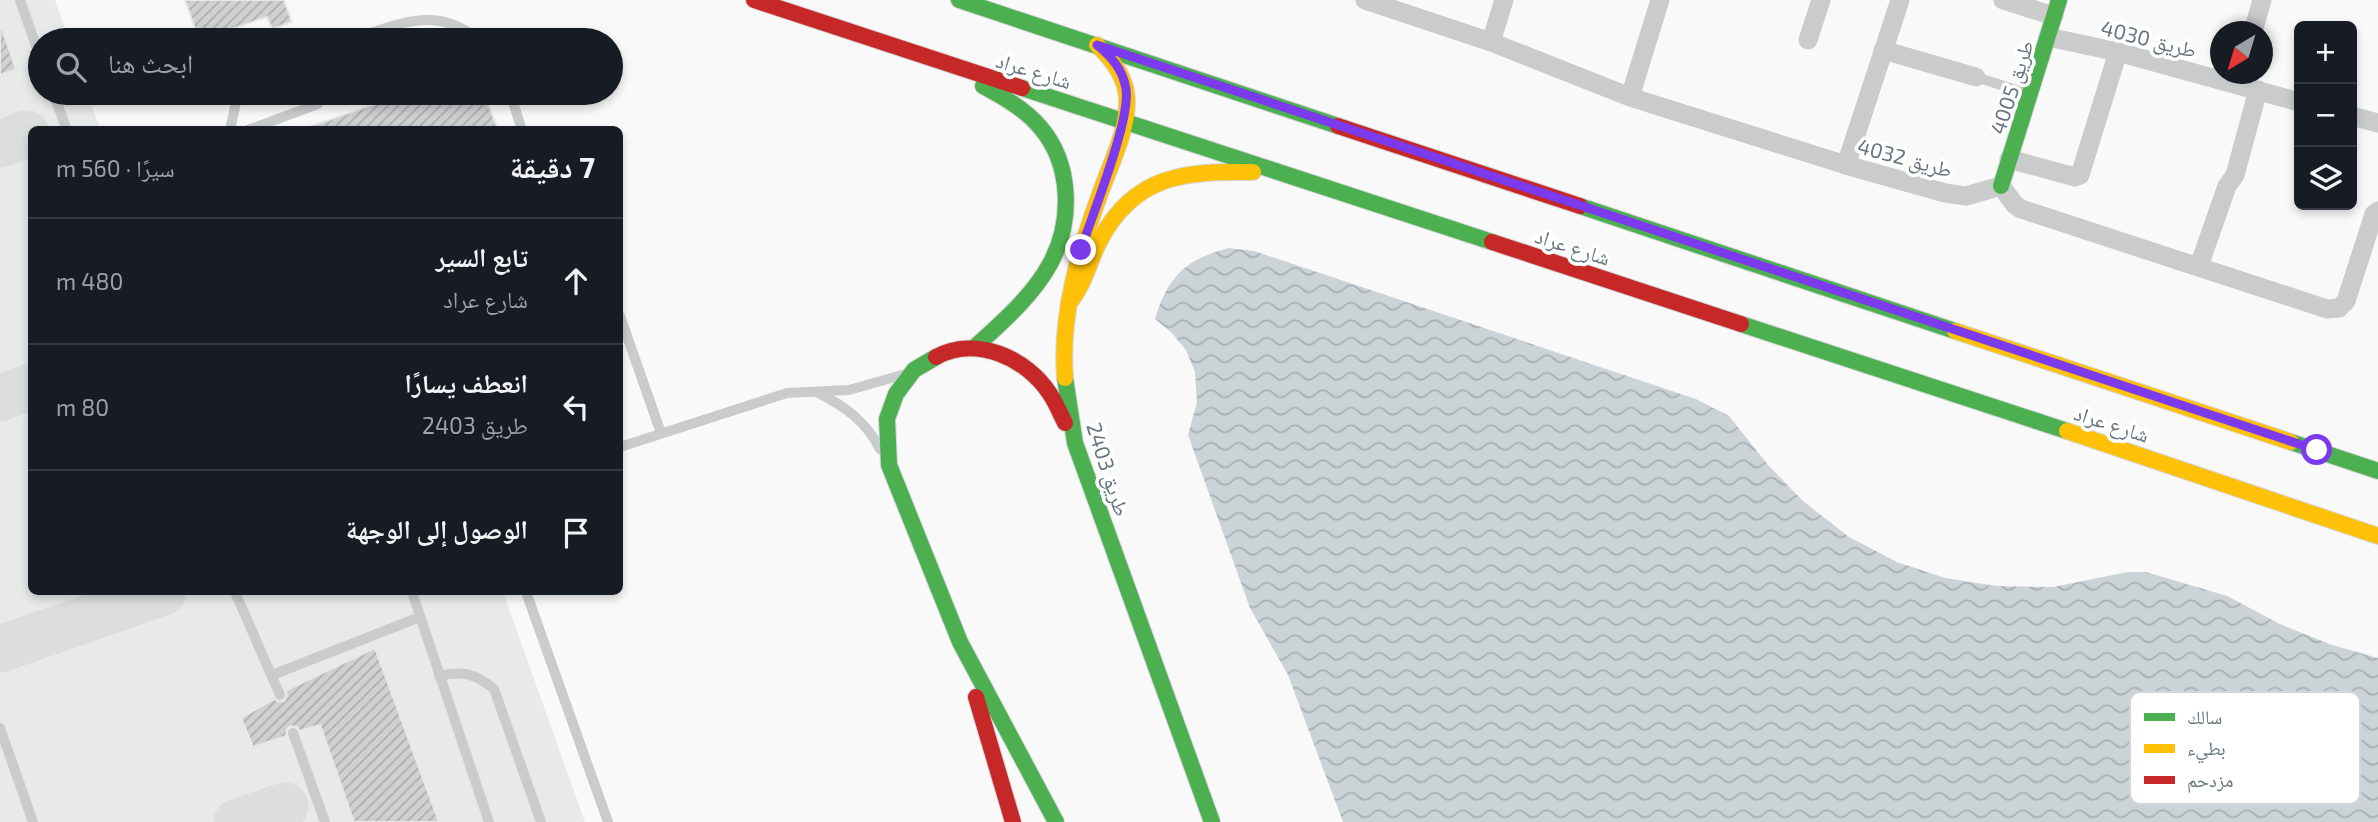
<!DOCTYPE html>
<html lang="ar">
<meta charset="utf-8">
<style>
body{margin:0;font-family:"Exo 2","Noto Naskh Arabic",sans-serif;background:#20242c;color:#f1f3f6;direction:rtl}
.controls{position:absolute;right:21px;top:21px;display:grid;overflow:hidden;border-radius:10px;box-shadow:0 4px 10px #0003}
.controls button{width:63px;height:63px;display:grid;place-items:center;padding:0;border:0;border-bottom:2px solid #363941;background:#171b24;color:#f1f3f6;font:35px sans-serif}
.compass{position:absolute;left:2210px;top:21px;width:63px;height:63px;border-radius:50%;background:#171b24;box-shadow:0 4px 10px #0003;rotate:218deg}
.stop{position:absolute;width:21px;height:21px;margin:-16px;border:5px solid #7c3aed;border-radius:50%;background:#fff}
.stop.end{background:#7c3aed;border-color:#fff;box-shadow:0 2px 7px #0008}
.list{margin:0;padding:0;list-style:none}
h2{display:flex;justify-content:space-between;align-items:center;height:91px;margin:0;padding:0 28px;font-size:30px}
h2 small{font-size:23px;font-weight:400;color:#9ea1a6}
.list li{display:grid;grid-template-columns:46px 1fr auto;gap:21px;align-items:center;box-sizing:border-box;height:126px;padding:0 28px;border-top:2px solid #363941}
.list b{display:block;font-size:26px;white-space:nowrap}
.list p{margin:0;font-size:23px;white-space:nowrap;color:#9ea1a6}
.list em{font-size:23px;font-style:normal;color:#9ea1a6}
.icon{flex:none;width:38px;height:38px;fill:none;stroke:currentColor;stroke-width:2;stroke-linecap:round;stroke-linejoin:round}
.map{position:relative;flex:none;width:2378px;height:822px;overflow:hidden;direction:ltr}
.search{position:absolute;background:#171b24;box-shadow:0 4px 10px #0003;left:28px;top:28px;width:595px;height:77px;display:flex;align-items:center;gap:18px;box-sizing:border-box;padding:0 24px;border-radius:38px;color:#9ea1a6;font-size:26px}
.panel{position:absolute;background:#171b24;box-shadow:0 4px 10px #0003;left:28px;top:126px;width:595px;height:469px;border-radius:10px;direction:rtl}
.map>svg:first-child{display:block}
.built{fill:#e8e9e9}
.water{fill:url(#water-waves)}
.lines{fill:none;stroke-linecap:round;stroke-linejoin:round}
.taxiway{stroke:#dcdede;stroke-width:47}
.building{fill:url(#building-hatch);stroke:#e8e8e8;stroke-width:2}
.fast-casing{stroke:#d5d6d7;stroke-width:18}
.slow-casing{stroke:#d5d6d7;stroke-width:18}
.jam-casing{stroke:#d5d6d7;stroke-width:18}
.lane{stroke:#cacbcc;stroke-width:10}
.street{stroke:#cacbcc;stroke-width:19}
.fast{stroke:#4caf50;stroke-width:16}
.slow{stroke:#ffc107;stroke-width:16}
.jam{stroke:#c62828;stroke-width:16}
.route{stroke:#7c3aed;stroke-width:9}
.labels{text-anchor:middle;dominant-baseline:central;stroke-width:7;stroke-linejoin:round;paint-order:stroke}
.street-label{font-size:21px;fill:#667581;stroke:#fff}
.key{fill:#fff;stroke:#d1d6d9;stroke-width:2}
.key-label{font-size:19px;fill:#667581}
</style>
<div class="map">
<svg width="2378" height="822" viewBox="0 0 2378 822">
<defs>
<pattern id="water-waves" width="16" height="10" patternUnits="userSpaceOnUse" patternTransform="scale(1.75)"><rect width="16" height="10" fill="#ccd3d6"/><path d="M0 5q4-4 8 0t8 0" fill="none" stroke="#a9b0b3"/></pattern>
<pattern id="building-hatch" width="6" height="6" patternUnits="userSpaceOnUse" patternTransform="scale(1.75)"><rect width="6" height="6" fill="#ced0d1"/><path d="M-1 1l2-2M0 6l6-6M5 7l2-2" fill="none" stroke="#abadaf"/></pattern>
</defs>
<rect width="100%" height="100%" fill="#f9f9f9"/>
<!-- built -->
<polygon class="built" points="0,0 55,0 69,40 40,40 40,93 87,93 100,129 32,130 32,592 503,592 585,822 0,822"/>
<!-- water -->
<path class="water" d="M1229 248 1254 251 1696 399 1729 416 1768 465 1803 501 1849 537 1897 562 1945 578 1997 586 2053 587 2128 572H2146L2227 596 2280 624 2332 645 2378 658V822H1343L1288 675 1250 608 1188 435 1197 402 1195 372 1186 350 1171 332 1155 319C1168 276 1186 259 1229 248Z"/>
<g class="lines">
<!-- taxiway -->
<g class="taxiway">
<polyline points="0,144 26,134"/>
<polyline points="0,398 32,386"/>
<polyline points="0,649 163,592"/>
<polyline points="237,822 285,806"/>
</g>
</g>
<!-- building -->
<g class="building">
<polygon points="185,0 284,0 292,22 272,29 267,17 199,40"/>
<polygon points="2,29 16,69 0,75 0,30"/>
<polygon points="407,93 484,93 498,130 309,130 308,127"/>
<polygon points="375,648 439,822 354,822 320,725 300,731 297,727 291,726 287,729 286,736 253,747 241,718 274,699 279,702 284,701 287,696 286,691 295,686"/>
</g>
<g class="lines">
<!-- fast casing -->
<g class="fast-casing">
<g id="fast">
<polyline points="959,0 1338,126"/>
<polyline points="1022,88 1492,242"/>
<polyline points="2001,186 2059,0"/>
<polyline points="1580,206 1955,331"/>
<polyline points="1741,324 2067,431"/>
<path d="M974 348C1001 323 1032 297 1050 264 1073 222 1072 164 1040 127 1025 109 1003 97 983 86"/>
<polyline points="936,357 914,370 896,394 887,419 889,465 960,642 1056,822"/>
<polyline points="1065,378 1075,443 1212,822"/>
<polyline points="2291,442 2378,471"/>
</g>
</g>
<!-- slow casing -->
<g class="slow-casing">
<g id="slow">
<path d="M1069 303C1085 284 1089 261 1100 240 1135 174 1186 171 1253 172"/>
<polyline points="1955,331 2291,442"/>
<path d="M1065 378C1060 314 1079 251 1101 191 1111 163 1128 130 1127 99 1126 77 1113 60 1097 45"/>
<polyline points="2067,431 2378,536"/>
</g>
</g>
<!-- jam casing -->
<g class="jam-casing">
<g id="jam">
<polyline points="754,0 1022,88"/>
<polyline points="1338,126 1580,206"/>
<polyline points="1492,242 1741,324"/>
<path d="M936 357C976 335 1027 358 1050 394 1056 403 1060 413 1065 423"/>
<polyline points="976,697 1013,822"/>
</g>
</g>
<!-- lane -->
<g class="lane">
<polyline points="20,0 40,57"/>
<path d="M349 40C395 26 437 3 478 40"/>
<polyline points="1976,77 2029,94"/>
<polyline points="53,93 67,130"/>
<polyline points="510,93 522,130"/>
<polyline points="230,130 238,93"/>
<polyline points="248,130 318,104"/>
<polyline points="620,316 661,433"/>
<path d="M817 392C844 406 866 421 880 449"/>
<polyline points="620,447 787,393 849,390 902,375"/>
<polyline points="235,592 280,695"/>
<polyline points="412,592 489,822"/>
<polyline points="526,592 608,822"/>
<polyline points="272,675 420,617"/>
<path d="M439 676C462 670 476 674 494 689L541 822"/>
<polyline points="0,728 33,822"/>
<polyline points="293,733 325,822"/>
</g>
<!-- street -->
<g class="street">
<polyline points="1365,0 1491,42 1630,97 1846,165 1945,193 1966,196 2001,186 2015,205 2021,209 2327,309 2339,308 2346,301 2374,214 2378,211"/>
<polyline points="2003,0 2054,16"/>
<polyline points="2253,32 2262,0"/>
<polyline points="2048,37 2118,52 2299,102"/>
<polyline points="1808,40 1821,0"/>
<polyline points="1491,42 1504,0"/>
<polyline points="1883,50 1976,77"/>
<polyline points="1630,97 1660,0"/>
<polyline points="2352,116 2378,123"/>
<polyline points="2009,159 2075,177 2080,175 2118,52"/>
<polyline points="1846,165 1900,0"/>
<polyline points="2199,266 2227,186 2235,175 2258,90"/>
</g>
<!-- fast -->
<use href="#fast" class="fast"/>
<!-- slow -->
<use href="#slow" class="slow"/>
<!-- jam -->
<use href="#jam" class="jam"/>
</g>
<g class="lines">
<!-- route -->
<path class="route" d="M1081 250C1092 215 1131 120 1126 89 1123 70 1112 57 1097 45L2317 450"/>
</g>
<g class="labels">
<!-- street labels -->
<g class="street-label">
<text transform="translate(2149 38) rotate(14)">طريق 4030</text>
<text transform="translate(1034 70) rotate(17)">شارع عراد</text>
<text transform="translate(2011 87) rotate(-72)">طريق 4005</text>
<text transform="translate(1905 157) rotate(15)">طريق 4032</text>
<text transform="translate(1573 246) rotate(18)">شارع عراد</text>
<text transform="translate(2112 423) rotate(18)">شارع عراد</text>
<text transform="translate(1109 469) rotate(72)">طريق 2403</text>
</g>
</g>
<!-- legend -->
<rect x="2130" y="692" width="230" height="112" rx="10" class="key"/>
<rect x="2144" y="713" width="31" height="8" fill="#4caf50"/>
<rect x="2144" y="744" width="31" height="9" fill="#ffc107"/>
<rect x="2144" y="776" width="31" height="8" fill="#c62828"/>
<g class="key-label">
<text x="2187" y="724">سالك</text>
<text x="2187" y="755">بطيء</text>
<text x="2187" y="787">مزدحم</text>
</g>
</svg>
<div class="controls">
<button>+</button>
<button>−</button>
<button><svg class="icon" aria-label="layers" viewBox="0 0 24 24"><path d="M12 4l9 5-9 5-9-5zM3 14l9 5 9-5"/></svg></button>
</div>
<svg class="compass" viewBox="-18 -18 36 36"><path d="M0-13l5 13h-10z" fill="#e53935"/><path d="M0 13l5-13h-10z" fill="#9ea1a6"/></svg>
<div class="stop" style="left:2317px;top:450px"></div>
<div class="stop end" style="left:1081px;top:250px"></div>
<div class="search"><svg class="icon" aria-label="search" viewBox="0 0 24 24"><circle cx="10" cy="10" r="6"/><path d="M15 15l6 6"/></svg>ابحث هنا</div>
<section class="panel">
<h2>7 دقيقة<small>سيرًا · 560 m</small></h2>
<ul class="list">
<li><svg class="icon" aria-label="ahead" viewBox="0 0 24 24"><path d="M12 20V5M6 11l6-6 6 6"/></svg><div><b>تابع السير</b><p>شارع عراد</p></div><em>480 m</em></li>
<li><svg class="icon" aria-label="left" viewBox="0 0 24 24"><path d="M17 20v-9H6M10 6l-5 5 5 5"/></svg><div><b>انعطف يسارًا</b><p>طريق 2403</p></div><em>80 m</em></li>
<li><svg class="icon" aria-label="arrive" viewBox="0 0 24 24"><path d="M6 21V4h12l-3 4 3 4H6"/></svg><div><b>الوصول إلى الوجهة</b></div></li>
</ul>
</section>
</div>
